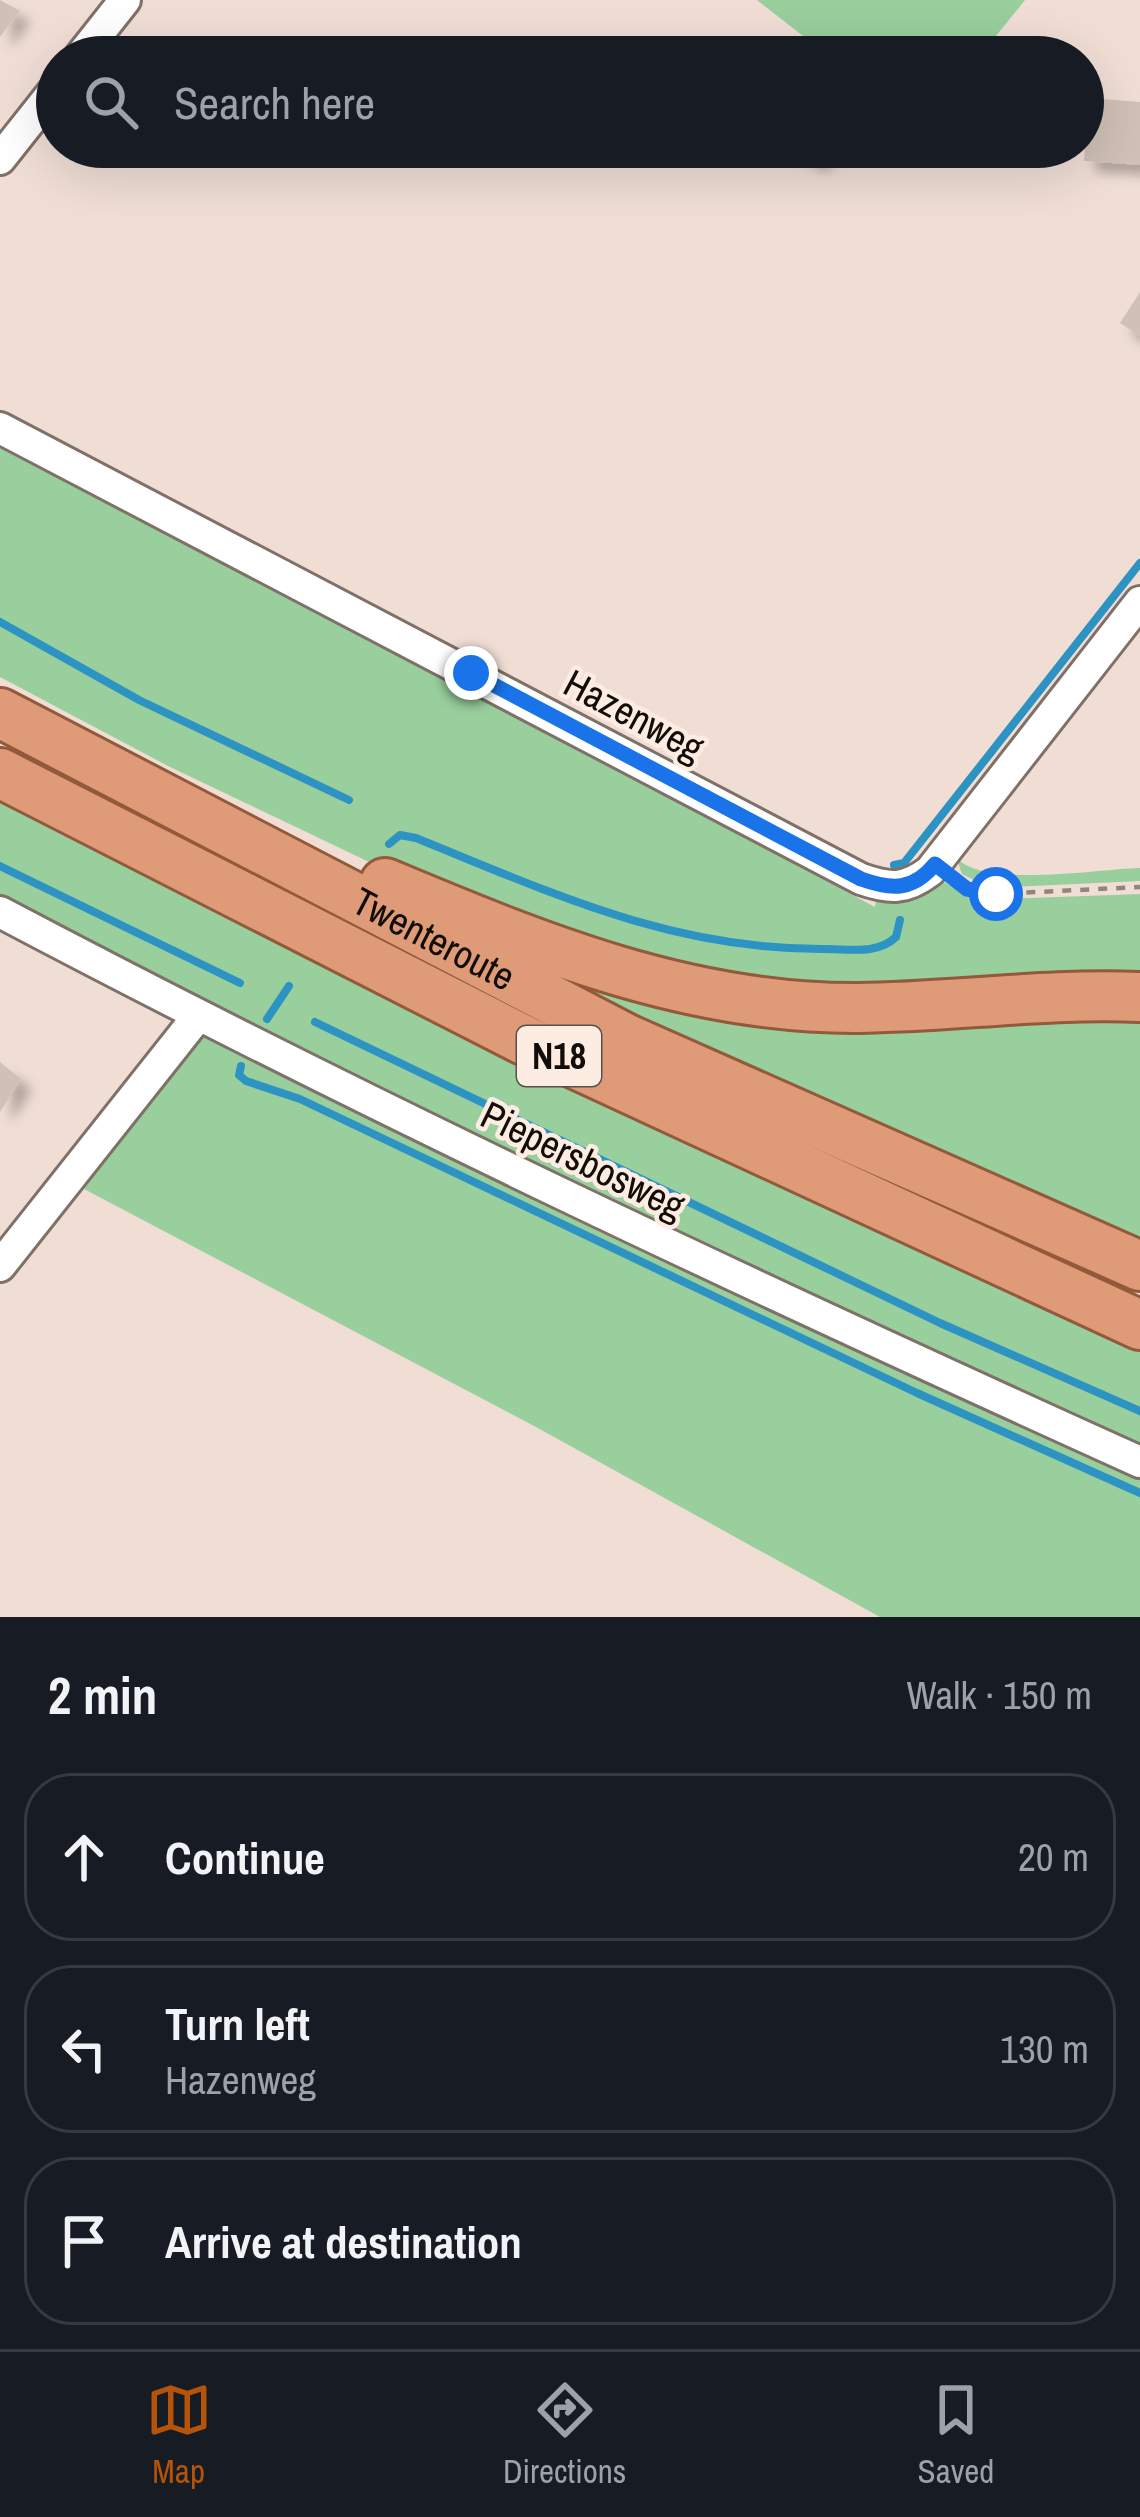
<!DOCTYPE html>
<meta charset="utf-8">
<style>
body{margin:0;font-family:"Archivo Narrow",sans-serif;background:#20242c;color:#f1f3f6}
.stop{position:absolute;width:36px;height:36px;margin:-27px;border:9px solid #1a73e8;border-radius:50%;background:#fff}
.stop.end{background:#1a73e8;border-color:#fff;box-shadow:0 3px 12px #0008}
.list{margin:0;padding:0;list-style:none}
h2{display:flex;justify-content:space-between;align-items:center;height:156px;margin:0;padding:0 48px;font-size:51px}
h2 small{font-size:39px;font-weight:400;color:#9ea1a6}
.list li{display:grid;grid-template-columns:78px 1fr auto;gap:36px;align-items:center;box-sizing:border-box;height:168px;margin:0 24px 24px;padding:0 24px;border:3px solid #363941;border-radius:48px}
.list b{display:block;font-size:45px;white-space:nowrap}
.list p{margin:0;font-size:39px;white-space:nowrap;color:#9ea1a6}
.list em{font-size:39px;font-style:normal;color:#9ea1a6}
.icon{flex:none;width:66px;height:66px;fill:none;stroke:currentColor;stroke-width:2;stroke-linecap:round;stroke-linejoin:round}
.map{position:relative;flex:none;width:1140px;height:1617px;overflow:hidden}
.search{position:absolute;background:#171b24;box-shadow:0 12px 48px #0002;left:36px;right:36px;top:36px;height:132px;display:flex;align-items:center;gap:30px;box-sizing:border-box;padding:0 42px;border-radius:66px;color:#9ea1a6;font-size:45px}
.sheet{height:732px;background:#171b24}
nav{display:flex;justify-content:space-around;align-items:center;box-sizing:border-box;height:168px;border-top:3px solid #363941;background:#171b24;font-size:33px;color:#9ea1a6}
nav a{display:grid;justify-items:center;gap:6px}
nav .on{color:#b45309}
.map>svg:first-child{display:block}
.green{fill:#99ce9d}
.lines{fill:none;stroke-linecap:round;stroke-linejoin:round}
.stream{stroke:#2d93c2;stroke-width:8}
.building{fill:#d0c0b7;filter:url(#shadow)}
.minor-casing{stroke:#7f7068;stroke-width:36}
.trunk-casing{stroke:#92593b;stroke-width:54}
.path{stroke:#92857e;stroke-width:4.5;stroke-dasharray:9 9;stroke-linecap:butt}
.minor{stroke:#fff;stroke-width:30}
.trunk{stroke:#df9b78;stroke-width:48}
.route{stroke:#1a73e8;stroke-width:15}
.labels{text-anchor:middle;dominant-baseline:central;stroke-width:9;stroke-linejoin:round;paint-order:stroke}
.shield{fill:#fdece2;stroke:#58504a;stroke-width:3}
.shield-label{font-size:36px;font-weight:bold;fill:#120d09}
.street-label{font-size:39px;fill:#120d09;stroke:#fdece2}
</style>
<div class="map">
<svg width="1140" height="1617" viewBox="0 0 1140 1617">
<defs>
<filter id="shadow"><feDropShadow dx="11" dy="11" stdDeviation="6" flood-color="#0004"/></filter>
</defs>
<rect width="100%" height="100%" fill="#f0ded5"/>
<!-- green -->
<g class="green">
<polygon points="757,0 1025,0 979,57 830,57"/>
<polygon points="0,442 875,907 877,897 938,879 978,900 1140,894 1140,989 779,993 434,893 168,766 0,677"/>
<path d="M0 795C372 997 762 1162 1140 1352V1450C756 1275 372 1097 0 897Z"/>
<path d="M956 857C981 889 1098 869 1140 868V881L990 888 962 874Z"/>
<polygon points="367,880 633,988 1140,1007 1140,1247 643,1021"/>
<polygon points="206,1031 1140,1470 1140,1617 880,1617 536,1427 84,1189 195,1038"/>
</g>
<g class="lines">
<!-- stream -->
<g class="stream">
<polyline points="0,622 139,700 349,800"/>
<path d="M389 844 400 835 416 838C554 894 673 950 825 949 850 949 877 955 896 937L900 920"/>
<polyline points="894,865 904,863 1140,563"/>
<polyline points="0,866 240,983"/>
<polyline points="267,1019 289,986"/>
<polyline points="315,1022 940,1323 1140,1411"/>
<polyline points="241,1066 239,1075 246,1081 300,1099 917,1393 1140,1493"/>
</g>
</g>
<!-- building -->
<g class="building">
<polygon points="0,0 20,11 0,37"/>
<polygon points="1088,98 1140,102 1140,165 1084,161"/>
<polygon points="794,147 826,147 814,162"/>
<polygon points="1140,292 1140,336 1120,323"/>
<polygon points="0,1062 21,1079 0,1112"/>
</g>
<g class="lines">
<!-- minor casing -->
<g class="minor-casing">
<g id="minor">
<polyline points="80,57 125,0"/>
<polyline points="0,159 57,87"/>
<path d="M0 428 861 879C890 889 905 890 930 871L1140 602"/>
<path d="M0 912C373 1109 755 1288 1140 1462"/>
<polyline points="0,1266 198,1016"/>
</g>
</g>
<!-- trunk casing -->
<g class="trunk-casing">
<g id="trunk">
<path id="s1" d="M0 713 627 1039 1140 1266"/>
<polyline points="0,773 524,1040 1140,1325"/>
<path d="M385 883C538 947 688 1009 858 1008 952 1007 1046 993 1140 997"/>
</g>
</g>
<!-- path -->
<polyline class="path" points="957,882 975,892 996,894 1140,887"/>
<!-- minor -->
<use href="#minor" class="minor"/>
<!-- trunk -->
<use href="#trunk" class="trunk"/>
</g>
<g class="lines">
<!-- route -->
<path class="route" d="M471 673 861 879C892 890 913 891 935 864L967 889 996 894"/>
</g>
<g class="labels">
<!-- shield labels -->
<rect class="shield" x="517" y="1026" width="84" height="60" rx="9"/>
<g class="shield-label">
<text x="559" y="1056">N18</text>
</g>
<!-- street labels -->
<g class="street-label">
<text transform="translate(634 715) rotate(28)">Hazenweg</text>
<text stroke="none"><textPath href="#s1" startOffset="489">Twenteroute</textPath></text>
<text transform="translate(583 1160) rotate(26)">Piepersbosweg</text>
</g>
</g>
</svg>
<div class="stop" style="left:996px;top:894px"></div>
<div class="stop end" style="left:471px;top:673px"></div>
<div class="search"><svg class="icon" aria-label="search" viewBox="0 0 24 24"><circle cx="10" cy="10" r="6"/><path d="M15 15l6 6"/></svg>Search here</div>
</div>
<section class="sheet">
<h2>2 min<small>Walk · 150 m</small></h2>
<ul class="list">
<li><svg class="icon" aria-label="ahead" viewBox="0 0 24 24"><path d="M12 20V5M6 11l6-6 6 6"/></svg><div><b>Continue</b></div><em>20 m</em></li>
<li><svg class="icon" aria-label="left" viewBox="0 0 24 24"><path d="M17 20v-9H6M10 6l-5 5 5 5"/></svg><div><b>Turn left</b><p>Hazenweg</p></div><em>130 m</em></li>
<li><svg class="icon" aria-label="arrive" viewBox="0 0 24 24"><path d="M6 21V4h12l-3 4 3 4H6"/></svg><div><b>Arrive at destination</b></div></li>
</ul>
</section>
<nav>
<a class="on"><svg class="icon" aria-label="map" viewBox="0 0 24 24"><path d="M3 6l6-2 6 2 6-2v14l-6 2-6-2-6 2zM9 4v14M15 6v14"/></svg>Map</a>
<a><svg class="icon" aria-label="directions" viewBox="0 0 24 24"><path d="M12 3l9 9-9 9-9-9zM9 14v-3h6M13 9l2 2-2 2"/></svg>Directions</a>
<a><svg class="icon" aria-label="saved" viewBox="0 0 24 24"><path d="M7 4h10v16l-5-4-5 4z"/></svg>Saved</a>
</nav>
